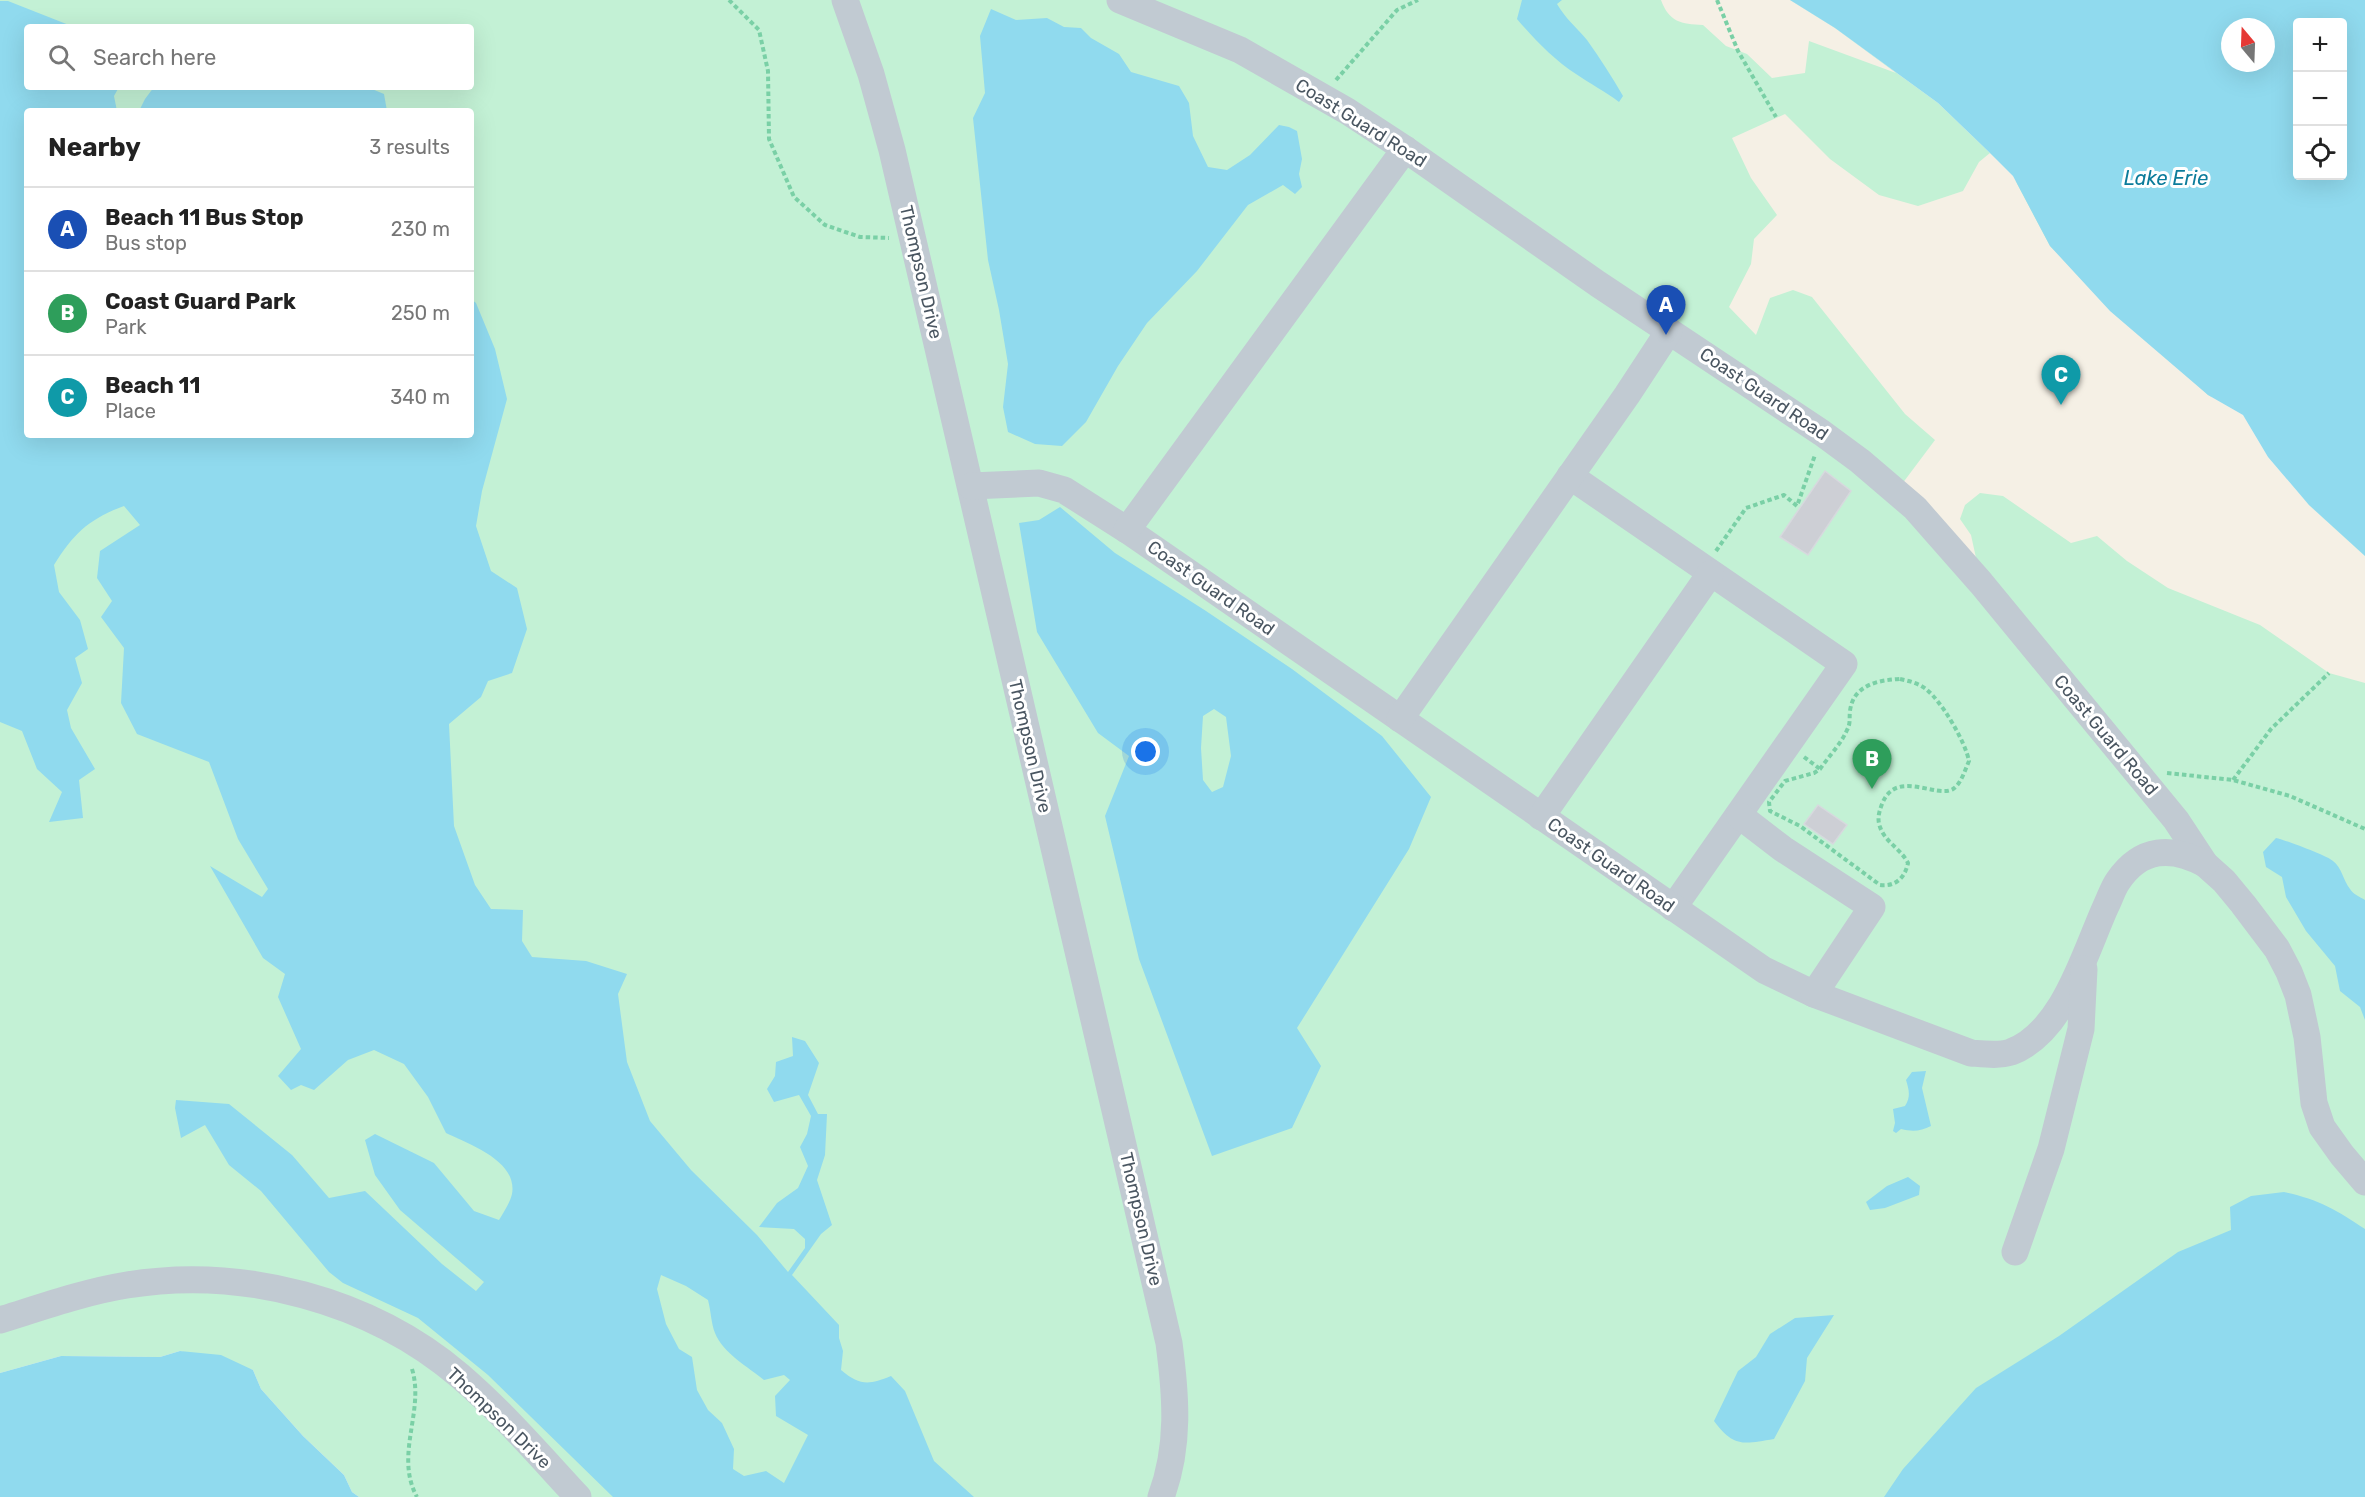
<!DOCTYPE html>
<meta charset="utf-8">
<style>
body{margin:0;font-family:Rubik,sans-serif;background:#f2f2f2;color:#222}
.controls{position:absolute;right:18px;top:18px;display:grid;overflow:hidden;border-radius:6px;box-shadow:0 6px 24px #0002}
.controls button{width:54px;height:54px;display:grid;place-items:center;padding:0;border:0;border-bottom:2px solid #e0e0e0;background:#fff;color:#222;font:30px sans-serif}
.compass{position:absolute;left:2221px;top:18px;width:54px;height:54px;border-radius:50%;background:#fff;box-shadow:0 6px 24px #0002;rotate:341deg}
.you{position:absolute;left:1146px;top:752px;width:21px;height:21px;margin:-15px;border:4px solid #fff;border-radius:50%;background:#1a73e8;box-shadow:0 0 0 9px #1a73e833}
.badge{display:grid;place-items:center;width:39px;height:39px;border-radius:50%;background:#0f766e;color:#fff;font-size:20px;font-weight:700}
.pin{position:absolute;translate:-50% -50px;filter:drop-shadow(0 2px 3px #0008)}
.pin::after{content:'';position:absolute;top:32px;width:21px;height:18px;background:inherit;clip-path:polygon(0 0,100% 0,50% 100%)}
.list{margin:0;padding:0;list-style:none}
h2{display:flex;justify-content:space-between;align-items:center;height:78px;margin:0;padding:0 24px;font-size:26px}
h2 small{font-size:20px;font-weight:400;color:#767676}
.list li{display:grid;grid-template-columns:39px 1fr auto;gap:18px;align-items:center;box-sizing:border-box;height:84px;padding:0 24px;border-top:2px solid #e0e0e0}
.list b{display:block;font-size:22px;white-space:nowrap}
.list p{margin:0;font-size:20px;white-space:nowrap;color:#767676}
.list em{font-size:20px;font-style:normal;color:#767676}
.icon{flex:none;width:33px;height:33px;fill:none;stroke:currentColor;stroke-width:2;stroke-linecap:round;stroke-linejoin:round}
.map{position:relative;flex:none;width:2365px;height:1497px;overflow:hidden}
.search{position:absolute;background:#fff;box-shadow:0 6px 24px #0002;left:24px;top:24px;width:450px;height:66px;display:flex;align-items:center;gap:15px;box-sizing:border-box;padding:0 21px;border-radius:6px;color:#767676;font-size:22px}
.panel{position:absolute;background:#fff;box-shadow:0 6px 24px #0002;left:24px;top:108px;width:450px;height:330px;border-radius:6px}
.map>svg:first-child{display:block}
.green{fill:#c3f1d5;fill-rule:evenodd}
.sand{fill:#f5f0e5}
.water{fill:#90daee;fill-rule:evenodd}
.building{fill:#cdcfd5;stroke:#d7d9de;stroke-width:1.5}
.lines{fill:none;stroke-linecap:round;stroke-linejoin:round}
.path{stroke:#7ad0a6;stroke-width:4;stroke-dasharray:4.5 3;stroke-linecap:butt}
.minor{stroke:#c1cad2;stroke-width:27}
.labels{text-anchor:middle;dominant-baseline:central;stroke-width:6;stroke-linejoin:round;paint-order:stroke}
.street-label{font-size:18px;fill:#4a5661;stroke:#fff}
.water-label{font-size:20px;font-style:italic;fill:#0c7c9b;stroke:#fff}
</style>
<div class="map">
<svg width="2365" height="1497" viewBox="0 0 2365 1497">
<rect width="100%" height="100%" fill="#f5f3f3"/>
<!-- green -->
<path class="green" d="M0 0H1790L1835 28 1938 103 1990 153 2309 505 2365 556V1352L2180 1497H359L352 1492 344 1475 303 1436 261 1389 253 1370 180 1351 160 1357 61 1356 0 1373ZM27 27H471V87H27ZM27 111H471V435H27Z"/>
<!-- sand -->
<g class="sand">
<path d="M1661 0H1790L1835 28 1896 73 1809 41 1805 73 1772 78 1747 54 1726 46 1703 25C1681 24 1669 22 1661 0Z"/>
<polygon points="1785,114 1830,159 1879,195 1918,206 1963,191 1979,162 1990,153 2013,176 2050,246 2208,395 2243,415 2268,457 2309,505 2365,556 2365,683 2329,673 2260,625 2168,588 2127,561 2097,536 2071,543 2003,496 1980,493 1965,505 1960,519 1971,535 1978,567 1902,484 1935,440 1905,414 1812,297 1793,290 1770,298 1756,335 1729,307 1751,264 1754,239 1777,215 1751,178 1732,138"/>
</g>
<!-- water -->
<g class="water">
<path d="M1522 0H1562L1557 4C1565 18 1577 28 1587 40 1600 58 1612 77 1623 96L1619 102C1605 91 1590 84 1576 74 1554 60 1534 39 1517 19Z"/>
<path d="M1790 0H2365V556L2309 505 2268 457 2243 415 2208 395 2110 311 2050 246 2013 176 1990 153 1938 103 1835 28ZM2342 22V176H2298V22ZM2230 27H2266V63H2230Z"/>
<path d="M0 1H8L74 27H27V87H119L114 96 117 111H27V435H471V299L476 303 495 349 507 399 482 491 476 526 491 571 517 588 527 629 512 673 488 681 481 697 449 724 454 826 475 885 491 909 523 910 522 941 532 957 586 961 627 974 618 994 627 1062 650 1121 691 1170 757 1235 788 1272 805 1248V1239L794 1229 759 1227 777 1203 798 1188 808 1166 800 1147 807 1134 811 1116 799 1095 774 1102 767 1089 775 1076 776 1062 793 1056 792 1037 805 1041 819 1063 808 1095 818 1114H827L825 1155 817 1180 832 1225 821 1234 792 1275 839 1325V1338L843 1351 841 1370C860 1386 869 1385 891 1376L905 1391 934 1461 974 1497H613L488 1375 418 1318 343 1283 329 1272 261 1191 229 1165 205 1125 181 1138 175 1108 176 1100 229 1104 292 1155 329 1198 365 1191 442 1264 476 1291 484 1282 400 1210 375 1175 365 1140 375 1134 434 1163 474 1211 499 1220C503 1213 510 1203 512 1194 518 1161 469 1144 446 1133L428 1097 404 1064 374 1050 348 1060 314 1090 301 1085 291 1090 278 1076 301 1049 278 997 285 974 263 958 210 866 262 897 268 889 238 839 209 762 137 734 121 703 124 648 101 617 112 601 97 578 100 551 140 525 124 506C89 519 74 533 54 565L59 592 80 620 88 649 75 658 82 683 67 710 71 728 95 769 79 780 83 818 49 822 62 792 37 769 22 731 0 722ZM661 1275 686 1286 708 1300C711 1311 711 1323 715 1333 723 1353 748 1367 764 1380L784 1375 790 1380 775 1396 776 1416 808 1435 784 1483 766 1471 744 1476 733 1469 734 1449 722 1423 708 1410 697 1390 692 1357 679 1349 666 1324 657 1289Z"/>
<polygon points="991,9 1016,20 1047,18 1064,27 1081,28 1091,38 1119,54 1131,72 1179,86 1189,103 1193,136 1208,167 1227,170 1250,155 1279,125 1289,127 1297,131 1302,159 1299,174 1302,187 1295,194 1283,185 1248,205 1197,271 1147,323 1118,366 1086,422 1062,446 1035,444 1008,432 1003,407 1008,364 999,310 988,260 973,118 985,93 980,36"/>
<polygon points="154,87 367,87 384,94 387,111 139,111 145,99"/>
<path d="M1060 507 1115 553 1206 611 1292 669 1382 736 1431 797 1409 849 1297 1028 1321 1066 1292 1128 1212 1156 1139 959 1105 816 1129 756 1098 733 1037 632 1019 523 1039 520ZM1214 709 1226 717 1231 756 1223 787 1212 792 1203 780 1201 748 1203 716Z"/>
<path d="M2276 838C2285 840 2328 856 2333 861 2342 868 2343 880 2350 889 2353 894 2360 897 2365 900V1020L2360 1007 2340 991 2335 966 2306 931 2286 897 2282 877 2266 867 2263 852Z"/>
<path d="M1926 1071 1922 1088 1931 1126C1921 1131 1913 1132 1901 1129L1896 1133 1893 1131 1895 1123 1893 1109 1905 1106C1911 1097 1909 1090 1906 1080L1912 1072Z"/>
<polygon points="1908,1177 1920,1186 1919,1195 1885,1208 1870,1210 1866,1202 1887,1186"/>
<path d="M2284 1192C2318 1199 2337 1210 2365 1229V1497H1884L1903 1469 1976 1388 2059 1336 2178 1252 2231 1230 2230 1207 2251 1196Z"/>
<path d="M1834 1315 1807 1358 1805 1381 1774 1439C1744 1444 1734 1448 1714 1421L1738 1371 1756 1357 1770 1334 1795 1318Z"/>
<polygon points="180,1351 221,1355 253,1370 261,1389 303,1436 344,1475 352,1492 359,1497 0,1497 0,1373 61,1356 160,1357"/>
</g>
<!-- building -->
<g class="building">
<polygon points="1825,471 1851,491 1808,555 1780,537"/>
<polygon points="1818,805 1847,825 1833,844 1804,824"/>
</g>
<g class="lines">
<!-- path -->
<g class="path">
<polyline points="729,0 759,30 768,71 769,139 794,197 825,225 860,237 889,238"/>
<polyline points="1717,0 1738,51 1776,117"/>
<polyline points="1336,80 1397,10 1418,0"/>
<polyline points="1716,551 1746,508 1784,495 1797,506 1815,455"/>
<path d="M1900 679C1909 681 1918 683 1926 689 1942 702 1965 741 1969 761 1965 770 1961 784 1953 789 1936 799 1896 768 1882 804 1879 812 1877 819 1880 827 1885 842 1901 849 1908 863 1905 878 1895 887 1880 885L1800 826 1770 811 1769 802 1785 781 1814 773 1820 769C1829 756 1841 744 1847 730 1851 723 1849 718 1850 711 1853 685 1878 680 1900 679Z"/>
<polyline points="1804,757 1820,769"/>
<polyline points="2167,773 2233,780 2290,796 2365,829"/>
<polyline points="2233,780 2271,729 2329,673"/>
<path d="M412 1369C425 1411 394 1455 417 1497"/>
</g>
<!-- minor -->
<g class="minor">
<path d="M845 0 871 74 892 150 1169 1343C1176 1396 1180 1446 1161 1497"/>
<polyline points="1120,0 1240,50 1347,111 1405,149 1598,284 1822,433 1860,461 1915,508 1981,583 2176,820 2205,864 2224,881 2243,904 2277,949 2289,972 2298,995 2307,1037 2314,1103 2322,1127 2342,1155 2365,1182"/>
<polyline points="1570,476 1844,664 1673,908"/>
<path d="M971 486 1039 483 1064 490 1127 530 1764 970 1814 994 1971 1053C1984 1054 1999 1056 2011 1052 2064 1032 2085 952 2106 906 2110 898 2113 888 2118 881 2141 847 2172 846 2205 864"/>
<polyline points="1127,530 1405,149"/>
<polyline points="1400,719 1627,395 1669,331"/>
<polyline points="1740,816 1783,849 1872,907 1814,994"/>
<polyline points="1541,817 1710,574"/>
<polyline points="2015,1252 2051,1149 2081,1029 2084,969"/>
<path d="M0 1320C42 1307 84 1292 127 1285 243 1266 371 1300 460 1376 503 1413 540 1456 578 1497"/>
</g>
</g>
<g class="labels">
<!-- street labels -->
<g class="street-label">
<text transform="translate(1361 123) rotate(32)">Coast Guard Road</text>
<text transform="translate(921 272) rotate(77)">Thompson Drive</text>
<text transform="translate(1764 394) rotate(34)">Coast Guard Road</text>
<text transform="translate(1211 588) rotate(35)">Coast Guard Road</text>
<text transform="translate(2106 735) rotate(50)">Coast Guard Road</text>
<text transform="translate(1030 746) rotate(77)">Thompson Drive</text>
<text transform="translate(1611 865) rotate(35)">Coast Guard Road</text>
<text transform="translate(1141 1219) rotate(77)">Thompson Drive</text>
<text transform="translate(499 1418) rotate(44)">Thompson Drive</text>
</g>
<!-- water labels -->
<g class="water-label">
<text x="2166" y="178">Lake Erie</text>
</g>
</g>
</svg>
<div class="controls">
<button>+</button>
<button>−</button>
<button><svg class="icon" aria-label="locate" viewBox="0 0 24 24"><circle cx="12" cy="12" r="6"/><path d="M12 2v4M12 18v4M2 12h4M18 12h4"/></svg></button>
</div>
<svg class="compass" viewBox="-18 -18 36 36"><path d="M0-13l5 13h-10z" fill="#e53935"/><path d="M0 13l5-13h-10z" fill="#767676"/></svg>
<div class="you"></div>
<div class="pin badge" style="left:1666px;top:335px;background:#1a4fb4">A</div>
<div class="pin badge" style="left:1872px;top:789px;background:#2e9e5b">B</div>
<div class="pin badge" style="left:2061px;top:405px;background:#0f9aa8">C</div>
<div class="search"><svg class="icon" aria-label="search" viewBox="0 0 24 24"><circle cx="10" cy="10" r="6"/><path d="M15 15l6 6"/></svg>Search here</div>
<section class="panel">
<h2>Nearby<small>3 results</small></h2>
<ul class="list">
<li><span class="badge" style="background:#1a4fb4">A</span><div><b>Beach 11 Bus Stop</b><p>Bus stop</p></div><em>230 m</em></li>
<li><span class="badge" style="background:#2e9e5b">B</span><div><b>Coast Guard Park</b><p>Park</p></div><em>250 m</em></li>
<li><span class="badge" style="background:#0f9aa8">C</span><div><b>Beach 11</b><p>Place</p></div><em>340 m</em></li>
</ul>
</section>
</div>
